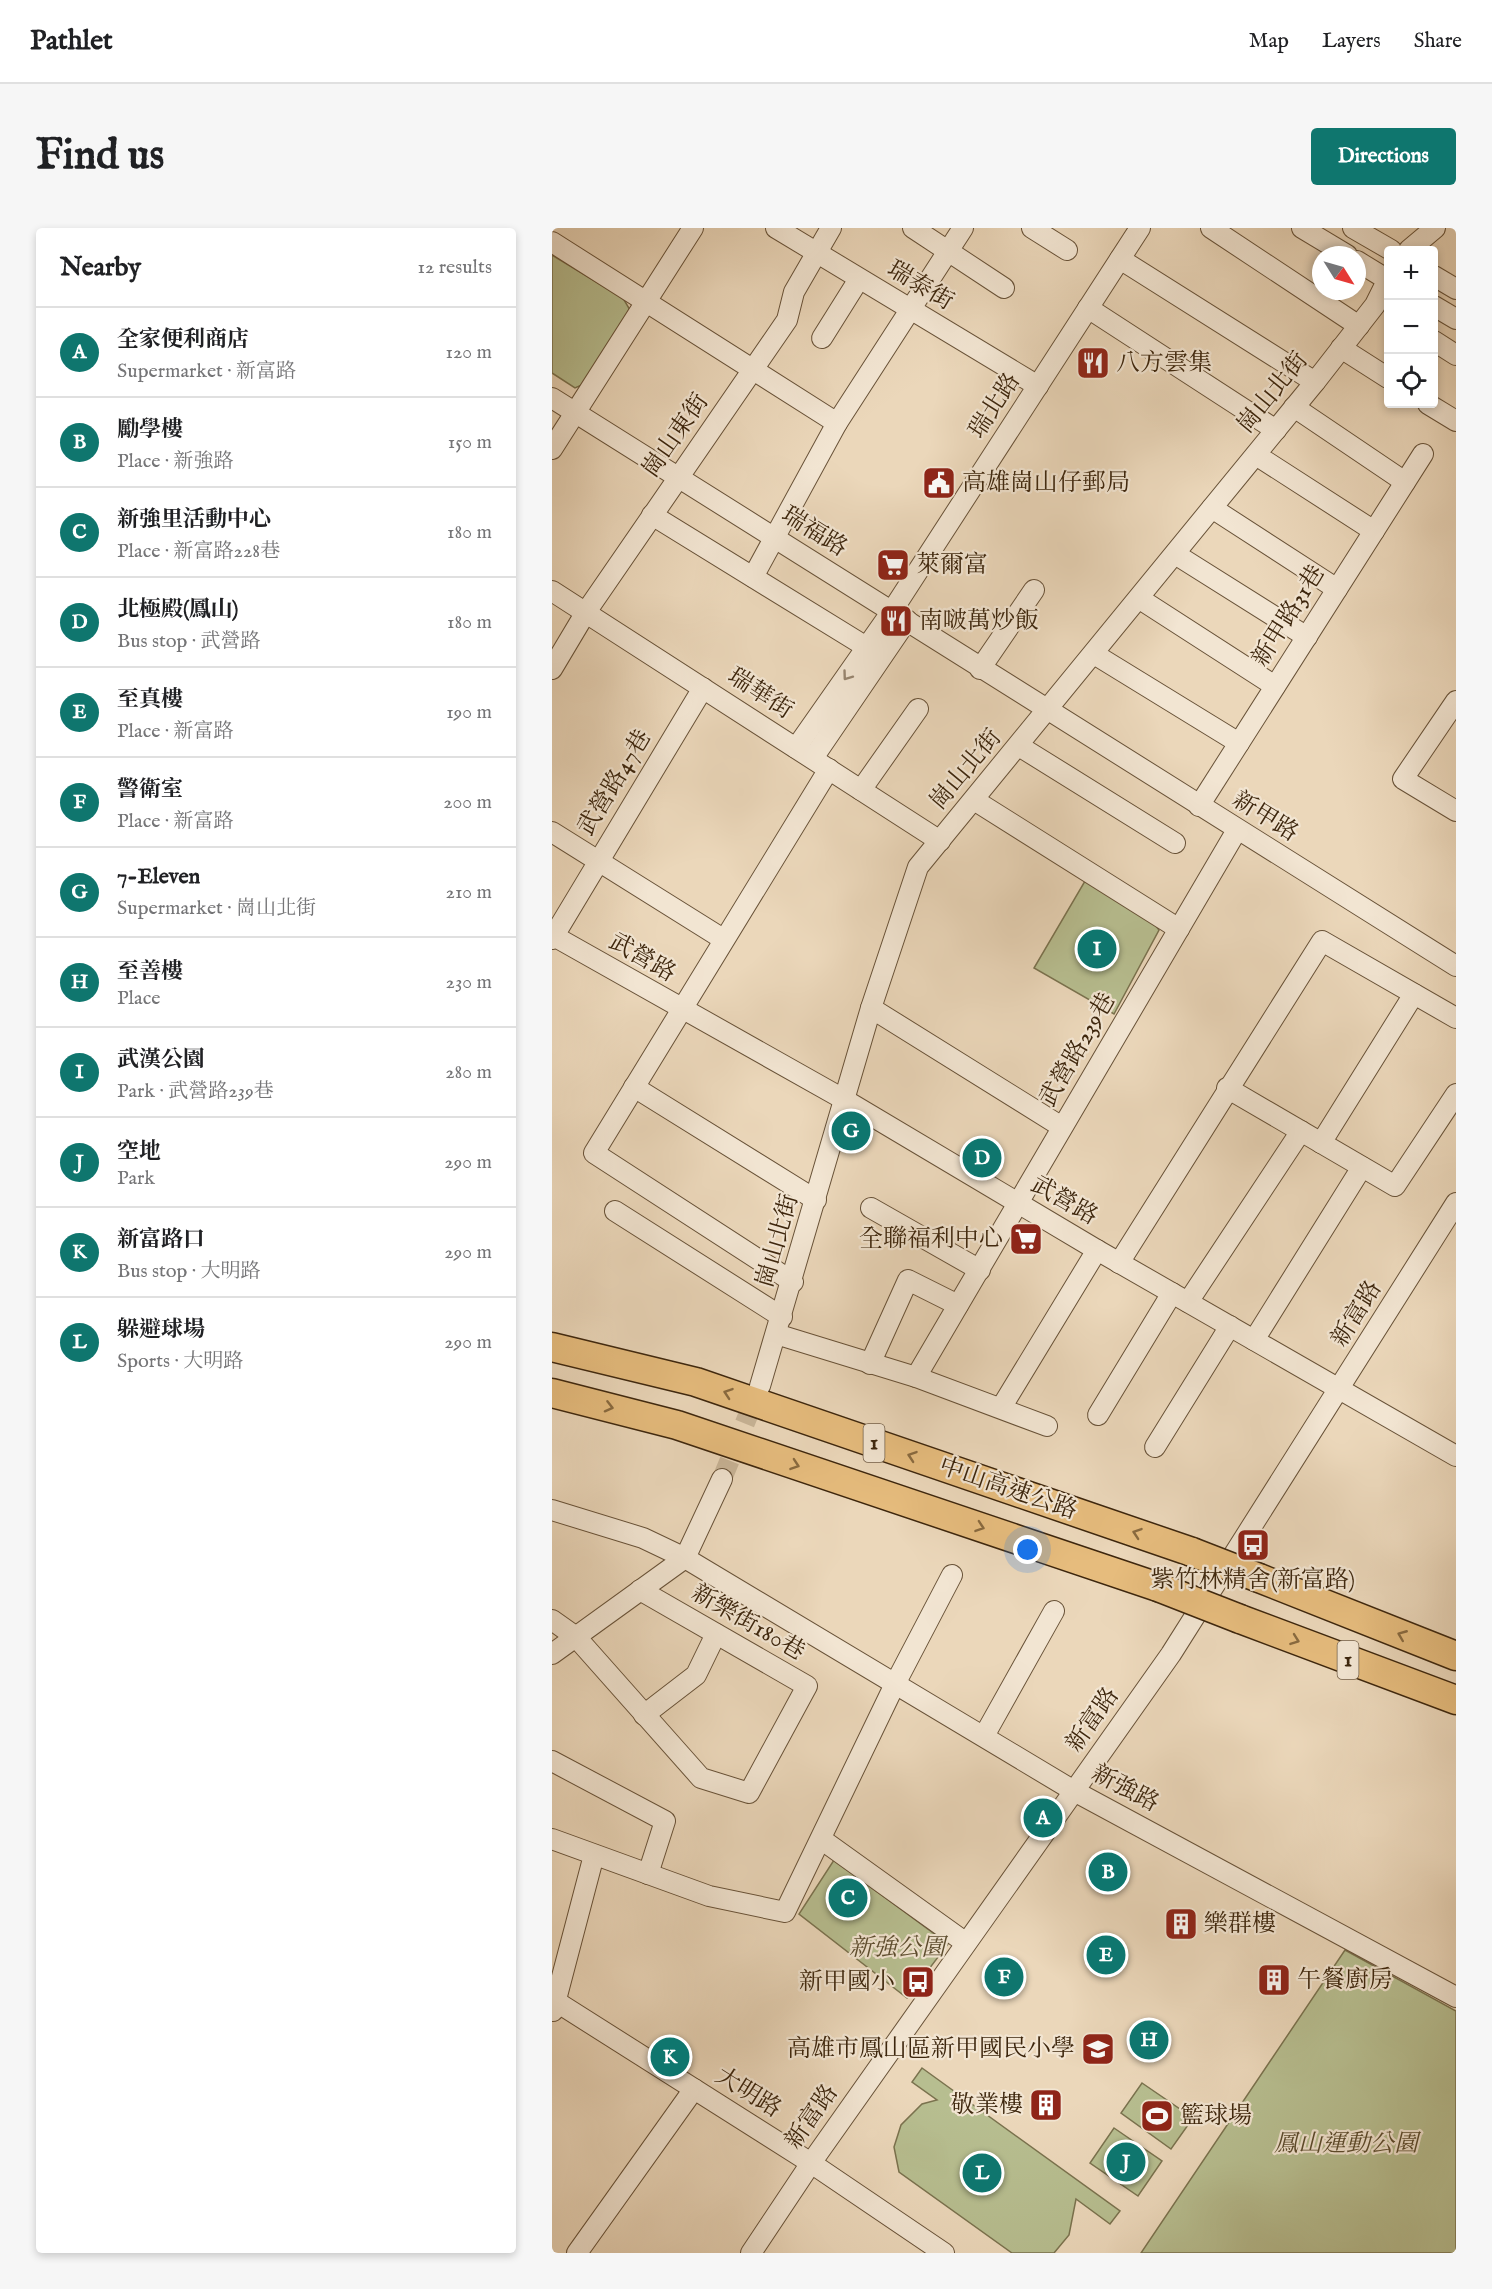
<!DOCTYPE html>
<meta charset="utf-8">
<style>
body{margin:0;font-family:"IM FELL English","Noto Serif TC",serif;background:#f6f6f6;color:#202124}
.controls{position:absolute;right:18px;top:18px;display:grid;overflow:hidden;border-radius:6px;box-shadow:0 3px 9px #0003}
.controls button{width:54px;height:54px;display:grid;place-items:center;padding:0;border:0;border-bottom:2px solid #e0e0e0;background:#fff;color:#202124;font:30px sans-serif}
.compass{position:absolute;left:760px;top:18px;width:54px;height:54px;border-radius:50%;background:#fff;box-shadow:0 3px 9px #0003;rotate:127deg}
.you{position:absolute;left:476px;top:1322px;width:21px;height:21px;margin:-15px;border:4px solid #fff;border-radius:50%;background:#1a73e8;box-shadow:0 0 0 9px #1a73e833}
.badge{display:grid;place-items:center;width:39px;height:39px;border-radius:50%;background:#0f766e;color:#fff;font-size:20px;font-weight:700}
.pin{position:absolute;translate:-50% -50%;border:3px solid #fff;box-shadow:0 2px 6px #0006}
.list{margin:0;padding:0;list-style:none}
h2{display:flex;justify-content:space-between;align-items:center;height:78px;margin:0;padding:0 24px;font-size:26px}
h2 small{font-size:20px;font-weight:400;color:#757577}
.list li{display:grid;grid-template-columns:39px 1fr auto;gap:18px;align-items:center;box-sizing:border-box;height:90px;padding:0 24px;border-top:2px solid #e0e0e0}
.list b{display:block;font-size:22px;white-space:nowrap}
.list p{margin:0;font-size:20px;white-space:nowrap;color:#757577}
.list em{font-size:20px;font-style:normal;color:#757577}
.icon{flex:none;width:33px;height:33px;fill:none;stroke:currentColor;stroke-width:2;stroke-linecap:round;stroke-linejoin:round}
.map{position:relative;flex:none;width:904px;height:2025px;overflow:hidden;border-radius:6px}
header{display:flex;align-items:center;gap:36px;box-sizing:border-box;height:84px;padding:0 30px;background:#fff;border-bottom:2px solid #e0e0e0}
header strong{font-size:28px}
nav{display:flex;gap:33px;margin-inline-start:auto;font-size:21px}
.intro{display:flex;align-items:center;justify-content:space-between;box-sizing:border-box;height:144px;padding:0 36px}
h1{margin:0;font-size:42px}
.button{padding:15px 27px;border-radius:6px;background:#0f766e;color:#fff;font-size:21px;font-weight:700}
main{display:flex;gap:36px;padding:0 36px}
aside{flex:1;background:#fff;border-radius:6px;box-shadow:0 3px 9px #0003}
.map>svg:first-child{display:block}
.green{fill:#b7be90;stroke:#7a724e;stroke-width:1.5}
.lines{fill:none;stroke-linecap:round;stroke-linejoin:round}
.minor-tunnel{stroke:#c8b497;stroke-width:20;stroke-dasharray:20 10;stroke-linecap:butt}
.minor-casing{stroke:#685238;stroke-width:22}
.highway-casing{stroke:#3d260d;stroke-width:31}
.minor{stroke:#f2e5d2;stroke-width:20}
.highway{stroke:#e6bc7d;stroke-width:28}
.highway-bridge-casing{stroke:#3d260d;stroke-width:31;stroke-linecap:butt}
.highway-bridge{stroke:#e6bc7d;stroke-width:28}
.oneway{stroke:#988670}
.oneway2{stroke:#896a3f}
.labels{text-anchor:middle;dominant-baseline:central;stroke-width:4.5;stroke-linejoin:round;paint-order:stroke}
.shield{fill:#f2e5d2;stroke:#735f48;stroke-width:1.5}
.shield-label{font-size:22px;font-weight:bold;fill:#3d260d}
.street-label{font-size:24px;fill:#3d260d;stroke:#f2e5d2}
.poi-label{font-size:24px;fill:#3d260d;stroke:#f2e5d2;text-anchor:start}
.park-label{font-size:24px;font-style:italic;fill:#5c4c2e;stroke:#f2e5d2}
</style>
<header>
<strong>Pathlet</strong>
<nav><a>Map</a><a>Layers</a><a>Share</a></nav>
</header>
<div class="intro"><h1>Find us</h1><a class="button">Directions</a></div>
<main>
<aside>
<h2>Nearby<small>12 results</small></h2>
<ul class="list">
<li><span class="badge">A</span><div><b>全家便利商店</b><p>Supermarket · 新富路</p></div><em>120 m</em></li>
<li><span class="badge">B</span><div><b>勵學樓</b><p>Place · 新強路</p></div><em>150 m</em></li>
<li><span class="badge">C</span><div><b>新強里活動中心</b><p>Place · 新富路228巷</p></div><em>180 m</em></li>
<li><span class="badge">D</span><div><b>北極殿(鳳山)</b><p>Bus stop · 武營路</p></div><em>180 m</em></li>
<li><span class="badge">E</span><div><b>至真樓</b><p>Place · 新富路</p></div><em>190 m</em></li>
<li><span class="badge">F</span><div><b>警衛室</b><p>Place · 新富路</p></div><em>200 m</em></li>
<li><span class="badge">G</span><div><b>7-Eleven</b><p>Supermarket · 崗山北街</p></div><em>210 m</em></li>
<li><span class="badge">H</span><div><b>至善樓</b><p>Place</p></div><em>230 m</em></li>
<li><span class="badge">I</span><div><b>武漢公園</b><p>Park · 武營路239巷</p></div><em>280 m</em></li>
<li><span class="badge">J</span><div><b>空地</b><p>Park</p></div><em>290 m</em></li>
<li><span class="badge">K</span><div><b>新富路口</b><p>Bus stop · 大明路</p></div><em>290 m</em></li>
<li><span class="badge">L</span><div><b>躲避球場</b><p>Sports · 大明路</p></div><em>290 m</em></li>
</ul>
</aside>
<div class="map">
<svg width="904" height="2025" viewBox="0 0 904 2025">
<rect width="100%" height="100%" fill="#ebd7ba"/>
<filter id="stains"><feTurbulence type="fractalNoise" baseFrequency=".00333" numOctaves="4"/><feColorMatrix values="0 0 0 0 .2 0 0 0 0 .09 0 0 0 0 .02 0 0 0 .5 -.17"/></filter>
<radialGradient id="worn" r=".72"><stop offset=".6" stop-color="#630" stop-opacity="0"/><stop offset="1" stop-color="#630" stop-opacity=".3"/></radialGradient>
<!-- green -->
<g class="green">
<polygon points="0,27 71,70 78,82 32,156 23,160 0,145"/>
<polygon points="533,653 600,693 607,702 562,786 482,740"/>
<polygon points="282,1632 396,1716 355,1770 247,1686"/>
<polygon points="793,1722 904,1783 904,2025 589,2025"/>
<polygon points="370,1840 568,1983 558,1996 524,1971 517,2007 502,2025 460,2025 347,1944 342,1919 349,1897 370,1876 385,1872 360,1854"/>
<polygon points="590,1855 641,1890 619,1921 569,1885"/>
<polygon points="562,1900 610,1933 586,1968 538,1935"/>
</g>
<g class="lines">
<!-- minor-tunnel -->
<polyline class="minor-tunnel" points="170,1251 206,1163"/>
<!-- minor casing -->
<g class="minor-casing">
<g id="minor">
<polyline points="224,0 486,158"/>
<polyline points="361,0 452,60"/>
<polyline points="480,0 515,22"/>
<polyline points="659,0 807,98"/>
<polyline points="750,0 795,27"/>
<polyline points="801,0 839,22"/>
<polyline points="0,14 285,195 411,0"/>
<polyline points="857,22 883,0"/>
<polyline points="568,31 763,154"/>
<polyline points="805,33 836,52"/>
<polyline points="882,48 904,61"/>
<polyline points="882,78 904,91"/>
<polyline points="536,80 724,202"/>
<polyline points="270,110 307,51"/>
<polyline points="882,113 904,127"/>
<polyline points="789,120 836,150"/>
<polyline points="0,170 904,738"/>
<polyline points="876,176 904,193"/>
<polyline points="742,179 853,254"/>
<polyline points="0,221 141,0"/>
<polyline points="704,227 822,303"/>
<polyline points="660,280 785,361"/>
<polyline points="100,287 316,420"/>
<polyline points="623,326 755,409"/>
<polyline points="201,349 285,195"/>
<polyline points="0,363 388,613"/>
<polyline points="588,371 723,458"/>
<polyline points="542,426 687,515"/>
<polyline points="0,441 34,384 235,92 242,64 279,0"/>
<polyline points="428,441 482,362"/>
<polyline points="904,473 851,551 904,583"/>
<polyline points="467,518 623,615"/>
<polyline points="244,520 340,383 588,0"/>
<polyline points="261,530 355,392"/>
<polyline points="309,562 366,481"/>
<polyline points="422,572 627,701"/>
<polyline points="647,578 871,226"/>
<polyline points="0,604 171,711"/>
<polyline points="0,707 293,872 545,1022 904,1228"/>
<polyline points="0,711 151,460"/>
<polyline points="319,780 510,899"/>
<polyline points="82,859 264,972"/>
<polyline points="675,860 843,958 904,866"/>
<polyline points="769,915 862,766"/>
<polyline points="319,980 428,1042"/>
<polyline points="63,983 230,1089"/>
<polyline points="567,1035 770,713 904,790"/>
<polyline points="241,1054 42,925 277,541"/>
<polyline points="636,1074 749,903"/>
<polyline points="224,1106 364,1149 495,1198"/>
<polyline points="702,1112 810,939"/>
<polyline points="318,1136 356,1052 406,1077"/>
<polyline points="364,1149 685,602"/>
<polyline points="208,1158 319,780 366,639 763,154 823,77 836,51"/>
<polyline points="449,1180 545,1022"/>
<polyline points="546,1187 620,1065"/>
<polyline points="603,1219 678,1098"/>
<polyline points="0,1282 91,1310 133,1330 522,1563 904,1769"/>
<polyline points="0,1392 24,1409 149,1550 197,1565 255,1458 88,1362"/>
<polyline points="0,1426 133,1330 170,1251"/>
<polyline points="92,1487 144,1447 164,1406"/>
<polyline points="432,1508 502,1383"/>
<polyline points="0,1533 113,1593 96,1646"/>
<polyline points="0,1611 157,1668 233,1684 343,1456 400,1347"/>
<polyline points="269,1611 414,1715"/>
<polyline points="0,1771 259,1935 392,2025"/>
<polyline points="1,1783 42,1627"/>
<polyline points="25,2025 142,1861"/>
<polyline points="199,2025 259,1935 619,1426 904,975"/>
</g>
</g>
<!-- highway casing -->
<g class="highway-casing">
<g id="highway">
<polyline points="0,1119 144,1154 640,1324"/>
<polyline points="0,1165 125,1197 606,1359"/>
<polyline points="707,1350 904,1428"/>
<polyline points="688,1391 904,1472"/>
</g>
</g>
<!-- minor -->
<use href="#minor" class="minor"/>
<!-- highway -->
<use href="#highway" class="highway"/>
<!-- highway-bridge casing -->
<g class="highway-bridge-casing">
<g id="highway-bridge">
<polyline points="640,1324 707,1350"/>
<polyline points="606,1359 688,1391"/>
</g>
</g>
<!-- highway-bridge -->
<use href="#highway-bridge" class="highway-bridge"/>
</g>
<!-- one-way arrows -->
<defs><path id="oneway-chevron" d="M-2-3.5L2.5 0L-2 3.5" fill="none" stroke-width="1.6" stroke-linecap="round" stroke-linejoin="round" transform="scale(1.5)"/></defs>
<use class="oneway" href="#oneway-chevron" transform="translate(295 448) rotate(126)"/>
<g class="oneway2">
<use href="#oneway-chevron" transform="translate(176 1165) rotate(-161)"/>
<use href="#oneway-chevron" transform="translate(57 1179) rotate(14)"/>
<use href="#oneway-chevron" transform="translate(360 1228) rotate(-161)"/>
<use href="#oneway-chevron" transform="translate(243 1237) rotate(19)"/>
<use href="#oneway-chevron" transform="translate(428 1299) rotate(19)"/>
<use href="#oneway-chevron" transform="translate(585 1305) rotate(-161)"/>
<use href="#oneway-chevron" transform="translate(850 1407) rotate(-158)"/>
<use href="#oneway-chevron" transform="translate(743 1412) rotate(20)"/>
</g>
<!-- icons -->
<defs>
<g id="restaurant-square" transform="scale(1.725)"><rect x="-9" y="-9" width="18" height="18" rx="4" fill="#8f2418" stroke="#f2e5d2"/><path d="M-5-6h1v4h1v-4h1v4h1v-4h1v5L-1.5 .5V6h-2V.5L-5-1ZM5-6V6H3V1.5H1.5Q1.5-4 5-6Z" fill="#fff"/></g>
<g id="civic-square" transform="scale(1.725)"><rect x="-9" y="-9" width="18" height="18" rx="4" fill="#8f2418" stroke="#f2e5d2"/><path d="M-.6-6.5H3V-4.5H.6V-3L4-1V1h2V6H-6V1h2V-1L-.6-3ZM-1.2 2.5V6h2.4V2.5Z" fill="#fff"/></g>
<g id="supermarket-square" transform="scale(1.725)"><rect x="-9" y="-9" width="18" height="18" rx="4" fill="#8f2418" stroke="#f2e5d2"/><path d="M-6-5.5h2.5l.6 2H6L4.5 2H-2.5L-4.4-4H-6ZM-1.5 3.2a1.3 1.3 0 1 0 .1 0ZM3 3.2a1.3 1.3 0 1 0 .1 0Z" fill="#fff"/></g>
<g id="bus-square" transform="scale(1.725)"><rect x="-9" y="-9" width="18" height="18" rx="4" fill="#8f2418" stroke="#f2e5d2"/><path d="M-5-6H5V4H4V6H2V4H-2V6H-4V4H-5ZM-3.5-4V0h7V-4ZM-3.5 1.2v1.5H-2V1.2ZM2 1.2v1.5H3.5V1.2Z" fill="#fff"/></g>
<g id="building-square" transform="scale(1.725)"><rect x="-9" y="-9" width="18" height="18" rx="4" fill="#8f2418" stroke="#f2e5d2"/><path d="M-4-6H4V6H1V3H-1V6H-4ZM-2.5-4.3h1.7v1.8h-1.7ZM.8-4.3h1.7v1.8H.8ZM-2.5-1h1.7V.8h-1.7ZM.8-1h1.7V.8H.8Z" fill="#fff"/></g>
<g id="school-square" transform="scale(1.725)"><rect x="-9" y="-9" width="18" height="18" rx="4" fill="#8f2418" stroke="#f2e5d2"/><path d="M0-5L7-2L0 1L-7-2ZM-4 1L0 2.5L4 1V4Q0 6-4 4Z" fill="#fff"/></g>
<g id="stadium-square" transform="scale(1.725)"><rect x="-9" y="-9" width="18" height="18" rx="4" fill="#8f2418" stroke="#f2e5d2"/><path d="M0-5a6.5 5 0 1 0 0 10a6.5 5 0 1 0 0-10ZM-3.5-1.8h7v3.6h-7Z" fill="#fff"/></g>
</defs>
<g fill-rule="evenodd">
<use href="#restaurant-square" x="541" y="135"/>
<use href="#civic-square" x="387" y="255"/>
<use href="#supermarket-square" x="341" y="337"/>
<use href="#restaurant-square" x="344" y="393"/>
<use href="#supermarket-square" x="474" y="1011"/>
<use href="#bus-square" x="701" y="1317"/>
<use href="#building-square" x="629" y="1696"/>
<use href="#building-square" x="722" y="1752"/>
<use href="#bus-square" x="366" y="1754"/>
<use href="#school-square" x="546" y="1821"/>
<use href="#building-square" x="494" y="1877"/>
<use href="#stadium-square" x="605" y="1888"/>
</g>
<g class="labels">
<!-- shield labels -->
<g class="shield">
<rect x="311.5" y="1196" width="21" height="38" rx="4.5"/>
<rect x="785.5" y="1413" width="21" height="38" rx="4.5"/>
</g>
<g class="shield-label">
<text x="322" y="1215">1</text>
<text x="796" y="1432">1</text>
</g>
<!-- street labels -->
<g class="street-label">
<text transform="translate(368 58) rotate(31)">瑞泰街</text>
<text transform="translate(721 165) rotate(-51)">崗山北街</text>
<text transform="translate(443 178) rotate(-57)">瑞北路</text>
<text transform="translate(124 208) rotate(-55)">崗山東街</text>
<text transform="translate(262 304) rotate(32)">瑞福路</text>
<text transform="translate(737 388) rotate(-58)">新甲路31巷</text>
<text transform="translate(208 466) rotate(33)">瑞華街</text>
<text transform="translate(414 542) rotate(-50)">崗山北街</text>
<text transform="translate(63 555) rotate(-59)">武營路47巷</text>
<text transform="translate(713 589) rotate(32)">新甲路</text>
<text transform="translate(90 730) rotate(30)">武營路</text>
<text transform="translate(526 822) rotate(-60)">武營路239巷</text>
<text transform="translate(512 973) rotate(30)">武營路</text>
<text transform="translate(226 1013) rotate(-74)">崗山北街</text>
<text transform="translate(805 1086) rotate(-58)">新富路</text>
<text transform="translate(456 1261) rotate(19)">中山高速公路</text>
<text transform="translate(196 1395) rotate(30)">新樂街180巷</text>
<text transform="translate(541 1492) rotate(-55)">新富路</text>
<text transform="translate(573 1561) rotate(28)">新強路</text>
<text transform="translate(196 1865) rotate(32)">大明路</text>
<text transform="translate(260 1889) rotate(-55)">新富路</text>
</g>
<!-- poi labels -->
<g class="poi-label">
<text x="564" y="135">八方雲集</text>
<text x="410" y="255">高雄崗山仔郵局</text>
<text x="364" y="337">萊爾富</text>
<text x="367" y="393">南啵萬炒飯</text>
<text x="451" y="1011" text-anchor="end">全聯福利中心</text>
<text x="701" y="1352" text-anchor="middle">紫竹林精舍(新富路)</text>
<text x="652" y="1696">樂群樓</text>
<text x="745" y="1752">午餐廚房</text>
<text x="343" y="1754" text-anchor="end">新甲國小</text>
<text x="523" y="1821" text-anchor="end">高雄市鳳山區新甲國民小學</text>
<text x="471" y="1877" text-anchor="end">敬業樓</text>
<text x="628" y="1888">籃球場</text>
</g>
<!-- park labels -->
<g class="park-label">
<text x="345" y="1720">新強公園</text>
<text x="794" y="1916">鳳山運動公園</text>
</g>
</g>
<rect width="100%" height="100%" filter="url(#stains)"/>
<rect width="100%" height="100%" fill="url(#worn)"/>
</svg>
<div class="controls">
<button>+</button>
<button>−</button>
<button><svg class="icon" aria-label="locate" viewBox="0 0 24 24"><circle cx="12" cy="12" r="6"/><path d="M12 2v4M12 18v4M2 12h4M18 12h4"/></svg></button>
</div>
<svg class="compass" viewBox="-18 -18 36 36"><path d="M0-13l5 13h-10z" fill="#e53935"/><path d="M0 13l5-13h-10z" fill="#757577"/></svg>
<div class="you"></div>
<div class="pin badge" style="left:491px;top:1590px">A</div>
<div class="pin badge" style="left:556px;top:1644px">B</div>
<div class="pin badge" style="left:296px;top:1670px">C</div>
<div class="pin badge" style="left:430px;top:930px">D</div>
<div class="pin badge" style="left:554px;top:1727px">E</div>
<div class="pin badge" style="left:452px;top:1749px">F</div>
<div class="pin badge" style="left:299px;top:903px">G</div>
<div class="pin badge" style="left:597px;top:1812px">H</div>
<div class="pin badge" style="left:545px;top:721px">I</div>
<div class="pin badge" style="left:574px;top:1934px">J</div>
<div class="pin badge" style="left:118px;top:1829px">K</div>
<div class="pin badge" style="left:430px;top:1945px">L</div>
</div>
</main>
